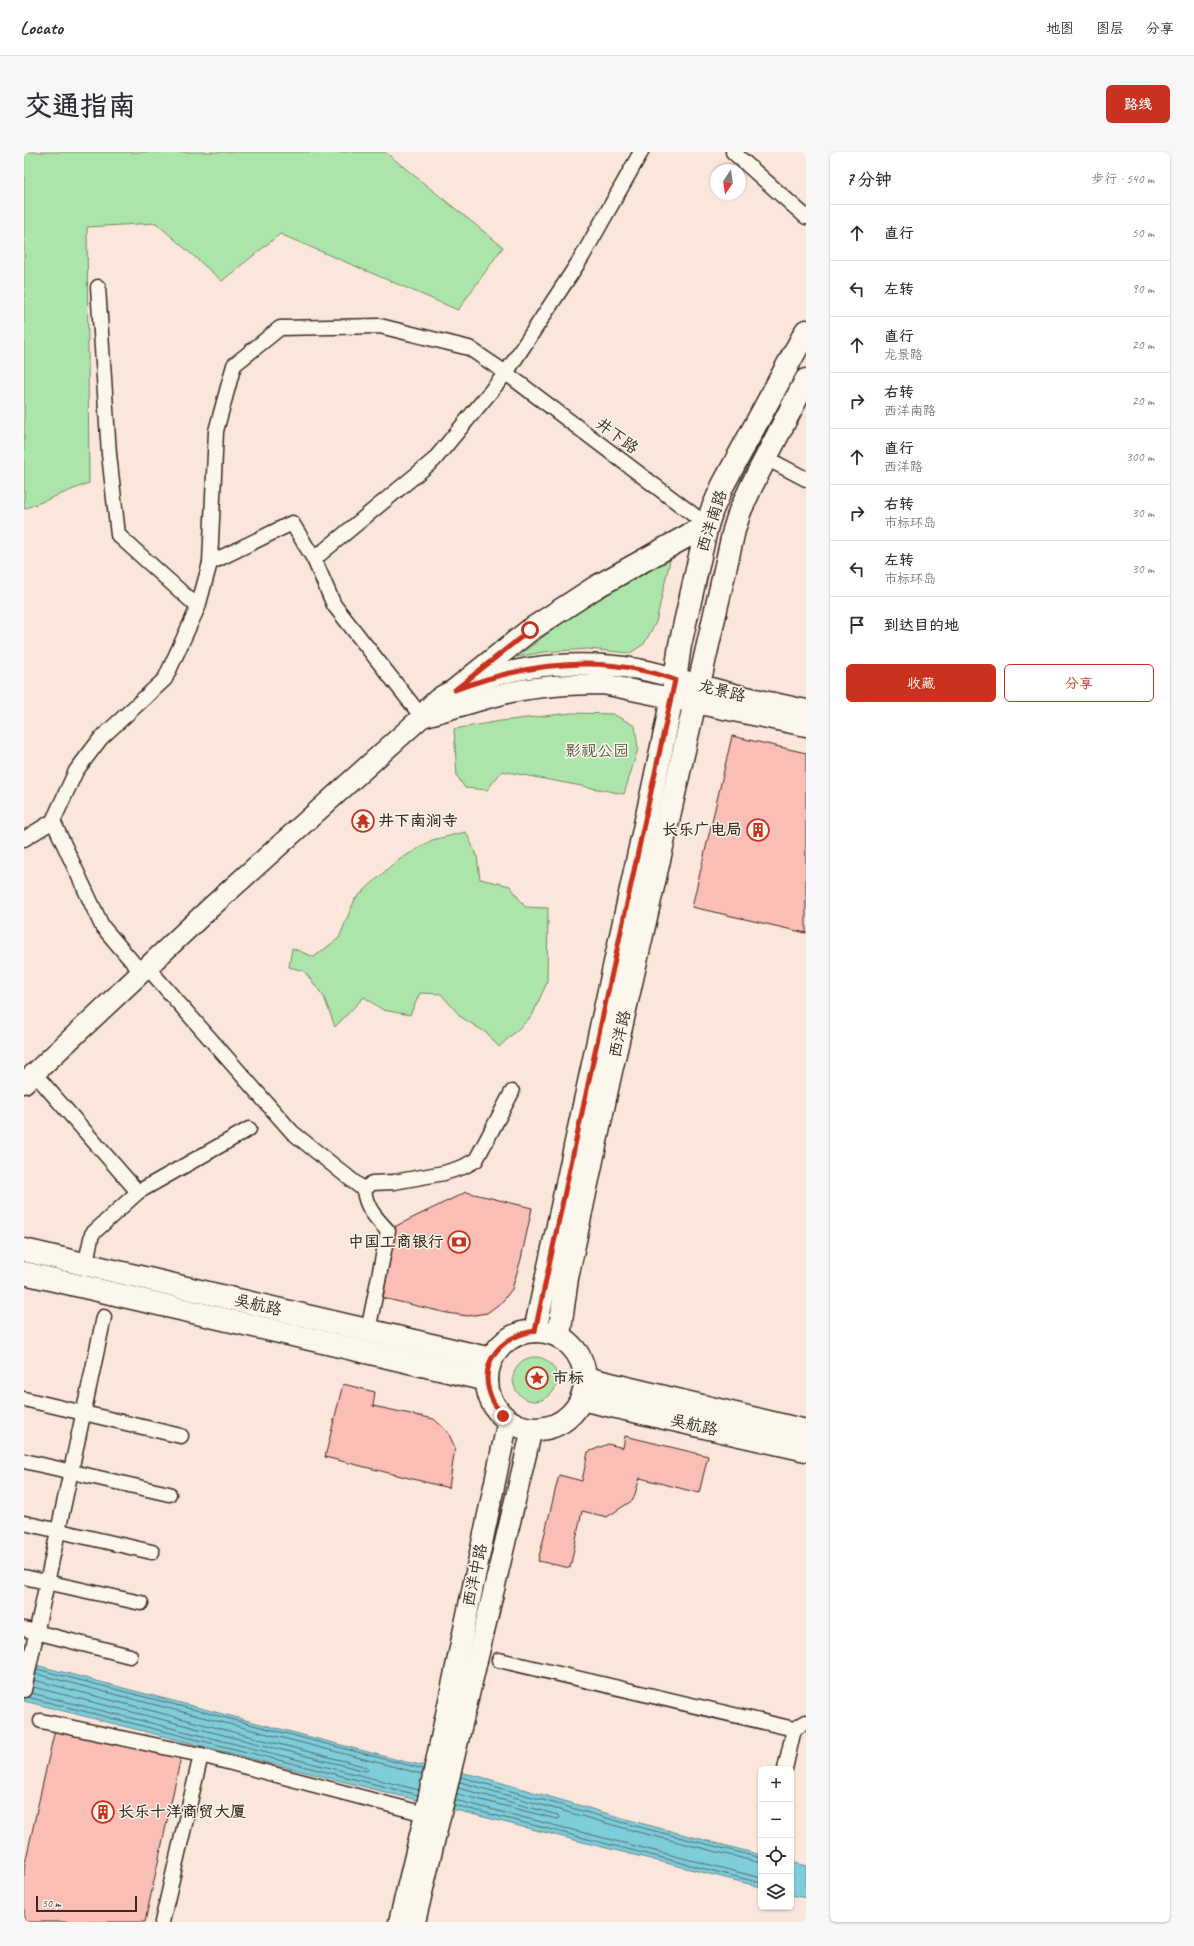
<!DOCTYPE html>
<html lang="zh">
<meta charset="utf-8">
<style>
body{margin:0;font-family:Caveat,"LXGW WenKai TC",sans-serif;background:#f7f7f7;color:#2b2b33}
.controls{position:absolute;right:12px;bottom:12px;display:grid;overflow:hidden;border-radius:6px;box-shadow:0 1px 3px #0004}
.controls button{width:36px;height:36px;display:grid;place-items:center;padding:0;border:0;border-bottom:1px solid #e1e1e2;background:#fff;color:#2b2b33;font:20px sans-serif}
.compass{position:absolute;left:686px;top:12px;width:36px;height:36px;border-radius:50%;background:#fff;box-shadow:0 1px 3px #0004;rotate:193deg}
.scale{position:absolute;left:12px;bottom:10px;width:101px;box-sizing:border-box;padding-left:4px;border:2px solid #3b2a1e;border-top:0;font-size:11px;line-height:14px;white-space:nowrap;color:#3b2a1e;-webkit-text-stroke:3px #fbf7ec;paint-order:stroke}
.stop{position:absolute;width:12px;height:12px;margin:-9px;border:3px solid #c8321e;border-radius:50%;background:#fff}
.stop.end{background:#c8321e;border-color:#fff;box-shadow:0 1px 4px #0008}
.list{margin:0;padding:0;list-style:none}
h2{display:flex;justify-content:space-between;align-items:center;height:52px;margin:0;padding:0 16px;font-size:17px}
h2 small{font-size:13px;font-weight:400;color:#7c7c81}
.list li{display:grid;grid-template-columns:26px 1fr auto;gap:12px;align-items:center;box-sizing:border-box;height:56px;padding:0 16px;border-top:1px solid #e1e1e2}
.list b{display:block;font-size:15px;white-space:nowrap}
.list p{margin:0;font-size:13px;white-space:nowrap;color:#7c7c81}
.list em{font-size:13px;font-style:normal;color:#7c7c81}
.actions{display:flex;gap:8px;padding:12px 16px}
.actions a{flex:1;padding:9px 0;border:1px solid #c8321e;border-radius:6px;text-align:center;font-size:14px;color:#c8321e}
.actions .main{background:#c8321e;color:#fff}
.icon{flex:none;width:22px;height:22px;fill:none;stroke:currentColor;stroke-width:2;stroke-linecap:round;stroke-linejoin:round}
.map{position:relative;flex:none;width:782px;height:1770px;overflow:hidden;border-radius:6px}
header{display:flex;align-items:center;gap:24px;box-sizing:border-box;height:56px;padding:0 20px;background:#fff;border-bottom:1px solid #e1e1e2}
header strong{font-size:19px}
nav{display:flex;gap:22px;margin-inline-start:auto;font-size:14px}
.intro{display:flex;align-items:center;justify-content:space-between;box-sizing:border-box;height:96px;padding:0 24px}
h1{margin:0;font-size:28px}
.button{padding:10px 18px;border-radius:6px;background:#c8321e;color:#fff;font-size:14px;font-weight:700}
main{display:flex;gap:24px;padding:0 24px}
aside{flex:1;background:#fff;border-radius:6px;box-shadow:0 1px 3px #0004}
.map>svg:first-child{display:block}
.green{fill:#ace5aa;stroke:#748864}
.water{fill:#7ecddb;stroke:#638c8f}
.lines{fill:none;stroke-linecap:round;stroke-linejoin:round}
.shore{stroke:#566b6a;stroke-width:1}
.building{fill:#fabeb7;stroke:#3b2a1e}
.street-casing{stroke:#3b2a1e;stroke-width:17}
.secondary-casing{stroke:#3b2a1e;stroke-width:23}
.primary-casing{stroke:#3b2a1e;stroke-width:25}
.street{stroke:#fbf7ec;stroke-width:14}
.secondary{stroke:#fbf7ec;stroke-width:20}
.primary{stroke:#fbf7ec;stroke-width:22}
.route{stroke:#c8321e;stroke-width:5}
.labels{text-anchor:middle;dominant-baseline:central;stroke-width:3;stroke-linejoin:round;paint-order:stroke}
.street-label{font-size:16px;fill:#3b2a1e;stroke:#fbf7ec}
.park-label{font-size:16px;fill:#575941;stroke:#fbf7ec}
.poi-label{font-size:16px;font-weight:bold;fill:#3b2a1e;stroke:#fbf7ec;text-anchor:start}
</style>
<header>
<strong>Locato</strong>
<nav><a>地图</a><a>图层</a><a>分享</a></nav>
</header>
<div class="intro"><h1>交通指南</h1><a class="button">路线</a></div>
<main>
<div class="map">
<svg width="782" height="1770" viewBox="0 0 782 1770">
<rect width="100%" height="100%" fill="#fbe6dc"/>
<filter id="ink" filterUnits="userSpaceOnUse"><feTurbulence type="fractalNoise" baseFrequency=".025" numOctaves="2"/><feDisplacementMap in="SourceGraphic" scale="8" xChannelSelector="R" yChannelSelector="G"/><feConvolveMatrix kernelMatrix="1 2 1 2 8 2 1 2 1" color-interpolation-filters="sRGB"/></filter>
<g filter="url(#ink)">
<!-- green -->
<g class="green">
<polygon points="0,0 361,0 479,95 434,158 256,82 198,129 132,71 63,75 65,331 0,357"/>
<path d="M646 408 632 470 620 492 606 501 564 497 519 500 493 505C529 477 565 450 605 428 619 420 631 413 646 408Z"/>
<polygon points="547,561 589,562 611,574 614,597 600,642 478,619 463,638 441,636 433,624 430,577 477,569"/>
<polygon points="442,680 453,704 456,727 486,734 501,755 524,756 523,830 508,864 475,895 464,882 437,865 417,842 396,841 386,863 359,858 340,845 311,875 300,845 280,819 265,815 268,796 290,805 315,786 331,747 370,711 408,688"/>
<circle cx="511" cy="1227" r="22"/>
</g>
<!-- water -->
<g class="water">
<polygon points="0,1510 382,1610 454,1624 616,1671 737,1703 737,1735 0,1549"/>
<polygon points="767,1710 782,1714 782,1746 767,1743"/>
</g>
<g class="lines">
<!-- shore -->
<g class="shore">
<polyline points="13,1517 399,1617"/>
<polyline points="12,1522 398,1622"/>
<polyline points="9,1535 342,1619 344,1618 343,1615 10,1528"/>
<polyline points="7,1541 395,1638"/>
<polyline points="3,1545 394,1643"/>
<polyline points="437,1625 615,1675 737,1706"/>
<polyline points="436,1630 614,1680 737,1711"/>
<polyline points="433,1642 533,1667 535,1666 534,1663 434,1636"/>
<polyline points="431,1648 737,1726"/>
<polyline points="430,1653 737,1731"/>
</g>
</g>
<!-- building -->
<g class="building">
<polygon points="708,584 782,601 782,781 668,755"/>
<polygon points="442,1040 508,1056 497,1107 488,1137 478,1150 463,1161 444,1164 423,1161 359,1146 372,1074"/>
<polygon points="319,1232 351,1240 349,1254 410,1267 424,1280 431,1296 425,1336 301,1305"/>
<polygon points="601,1284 684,1304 675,1341 616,1326 609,1348 583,1365 558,1359 546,1416 514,1409 535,1323 558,1329 564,1300 584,1292 599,1296"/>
<polygon points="31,1577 157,1605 121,1770 0,1770 0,1716"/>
</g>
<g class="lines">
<!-- street casing -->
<g class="street-casing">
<g id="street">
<polyline points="709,0 782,65"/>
<polyline points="74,135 85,302 94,383 174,455"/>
<polyline points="742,306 782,327"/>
<polyline points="290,407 310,453 398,565"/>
<polyline points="186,411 192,279 210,213 256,176 356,174 445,196 482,221 683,373"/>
<polyline points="29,669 52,619 77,586 141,527 174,455 186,411 268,371 290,407 410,308 482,221 558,105 617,0"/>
<polyline points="0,687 29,669 78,774 117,820"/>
<polyline points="123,815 268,980 340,1038"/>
<polyline points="10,921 114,1040"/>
<polyline points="61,1114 68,1082 114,1040 225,977"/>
<path d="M344 1179 364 1079C352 1066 342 1056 340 1038L348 1031 370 1030 420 1021 439 1015 452 1008 488 940"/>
<polyline points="0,1247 157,1284"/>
<polyline points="0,1309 145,1342"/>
<polyline points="0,1371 128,1400"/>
<polyline points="0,1425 117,1451"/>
<polyline points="0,1477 106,1504"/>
<polyline points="475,1508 770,1577 782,1570"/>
<polyline points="0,1538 80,1165"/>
<polyline points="17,1569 177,1603 138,1770"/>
<polyline points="177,1603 401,1662"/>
<polyline points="761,1617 770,1577"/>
</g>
</g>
<!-- secondary casing -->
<g class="secondary-casing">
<g id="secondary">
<path d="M398 565C428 557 457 547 487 540 517 534 548 532 579 532L782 574"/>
<path d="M0 931 186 756 398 565C413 542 425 540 449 531 500 511 561 508 614 517 642 522 674 533 702 540 728 547 755 552 782 558"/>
<polyline points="375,1770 401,1662 484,1268"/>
<polyline points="391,1770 508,1277"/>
</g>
</g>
<!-- primary casing -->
<g class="primary-casing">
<g id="primary">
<polyline points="431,538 506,478 572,435 683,373"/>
<polyline points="0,1098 467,1207"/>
<polyline points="0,1121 463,1228"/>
<polyline points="511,1179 642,576 651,528 656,493 683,373 688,358 699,333 782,179"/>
<circle cx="512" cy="1228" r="49"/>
<polyline points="535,1184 543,1126 585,928 710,378 716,359 728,333 782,228"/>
<polyline points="561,1226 782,1279"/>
<polyline points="557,1247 782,1298"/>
</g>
</g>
<!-- street -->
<use href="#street" class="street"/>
<!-- secondary -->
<use href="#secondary" class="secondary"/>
<!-- primary -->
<use href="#primary" class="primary"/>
</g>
</g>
<g class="lines" filter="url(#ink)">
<!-- route -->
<path class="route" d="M479 1264C448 1228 464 1186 511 1179L651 528C640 524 628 520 616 518 555 504 488 516 431 538L506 478"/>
</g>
<!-- icons -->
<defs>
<g id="temple-ring" transform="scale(1.15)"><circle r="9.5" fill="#fbf7ec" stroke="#c8321e" stroke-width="1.5"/><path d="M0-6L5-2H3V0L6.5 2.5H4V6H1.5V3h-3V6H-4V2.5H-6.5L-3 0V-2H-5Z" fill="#c8321e"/></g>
<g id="building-ring" transform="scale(1.15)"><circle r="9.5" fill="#fbf7ec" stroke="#c8321e" stroke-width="1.5"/><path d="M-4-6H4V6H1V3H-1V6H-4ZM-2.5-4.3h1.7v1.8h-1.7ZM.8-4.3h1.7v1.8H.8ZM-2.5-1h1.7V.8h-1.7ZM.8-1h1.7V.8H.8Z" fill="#c8321e"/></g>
<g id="bank-ring" transform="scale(1.15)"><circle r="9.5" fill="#fbf7ec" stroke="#c8321e" stroke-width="1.5"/><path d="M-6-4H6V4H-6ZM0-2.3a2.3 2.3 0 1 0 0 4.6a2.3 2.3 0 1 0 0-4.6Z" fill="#c8321e"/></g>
<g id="sight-ring" transform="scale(1.15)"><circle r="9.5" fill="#fbf7ec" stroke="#c8321e" stroke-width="1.5"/><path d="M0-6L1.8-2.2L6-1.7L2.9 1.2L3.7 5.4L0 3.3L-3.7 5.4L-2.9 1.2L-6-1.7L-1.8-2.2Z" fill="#c8321e"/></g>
</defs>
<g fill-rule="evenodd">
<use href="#temple-ring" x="339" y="669"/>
<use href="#building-ring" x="734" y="678"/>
<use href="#bank-ring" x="435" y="1090"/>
<use href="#sight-ring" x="513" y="1226"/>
<use href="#building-ring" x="79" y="1660"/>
</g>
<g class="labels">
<!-- street labels -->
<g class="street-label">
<text transform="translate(593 284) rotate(37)">井下路</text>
<text transform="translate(688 369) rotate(-72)">西洋南路</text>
<text transform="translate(698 539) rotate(14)">龙景路</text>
<text transform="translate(596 882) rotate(-77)">西洋路</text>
<text transform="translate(234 1153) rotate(13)">吴航路</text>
<text transform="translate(670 1273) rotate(13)">吴航路</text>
<text transform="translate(451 1423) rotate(-78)">西洋中路</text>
</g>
<!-- park labels -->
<g class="park-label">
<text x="573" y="599">影视公园</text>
</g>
<!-- poi labels -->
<g class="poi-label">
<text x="354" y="669">井下南涧寺</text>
<text x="718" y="678" text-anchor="end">长乐广电局</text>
<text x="420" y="1090" text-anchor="end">中国工商银行</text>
<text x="528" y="1226">市标</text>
<text x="94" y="1660">长乐十洋商贸大厦</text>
</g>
</g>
</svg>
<div class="controls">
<button>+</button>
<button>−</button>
<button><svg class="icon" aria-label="locate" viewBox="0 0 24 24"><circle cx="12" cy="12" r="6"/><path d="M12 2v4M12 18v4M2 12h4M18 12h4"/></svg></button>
<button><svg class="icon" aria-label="layers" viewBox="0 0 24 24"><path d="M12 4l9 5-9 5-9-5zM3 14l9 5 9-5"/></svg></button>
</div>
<svg class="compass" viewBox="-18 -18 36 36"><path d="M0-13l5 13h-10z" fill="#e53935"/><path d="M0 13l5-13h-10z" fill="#7c7c81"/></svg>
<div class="scale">50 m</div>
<div class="stop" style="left:506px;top:478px"></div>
<div class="stop end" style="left:479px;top:1264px"></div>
</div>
<aside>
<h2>7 分钟<small>步行 · 540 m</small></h2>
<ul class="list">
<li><svg class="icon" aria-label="ahead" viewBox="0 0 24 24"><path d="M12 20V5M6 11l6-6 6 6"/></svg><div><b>直行</b></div><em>50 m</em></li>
<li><svg class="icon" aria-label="left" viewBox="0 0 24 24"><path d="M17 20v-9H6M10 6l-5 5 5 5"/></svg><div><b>左转</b></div><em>90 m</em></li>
<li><svg class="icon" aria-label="ahead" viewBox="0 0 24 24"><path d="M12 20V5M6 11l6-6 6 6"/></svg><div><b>直行</b><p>龙景路</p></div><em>20 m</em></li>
<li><svg class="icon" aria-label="right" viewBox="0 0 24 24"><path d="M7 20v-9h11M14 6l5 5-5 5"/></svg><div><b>右转</b><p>西洋南路</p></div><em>20 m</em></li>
<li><svg class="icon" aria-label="ahead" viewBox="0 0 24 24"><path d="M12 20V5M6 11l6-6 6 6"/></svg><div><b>直行</b><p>西洋路</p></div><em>300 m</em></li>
<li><svg class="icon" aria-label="right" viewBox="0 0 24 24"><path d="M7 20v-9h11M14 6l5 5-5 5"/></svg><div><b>右转</b><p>市标环岛</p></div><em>30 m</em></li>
<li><svg class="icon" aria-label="left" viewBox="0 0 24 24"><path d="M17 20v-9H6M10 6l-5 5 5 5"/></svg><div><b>左转</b><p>市标环岛</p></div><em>30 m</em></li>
<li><svg class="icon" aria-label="arrive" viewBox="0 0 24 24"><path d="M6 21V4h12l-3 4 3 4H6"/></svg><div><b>到达目的地</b></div></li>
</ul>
<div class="actions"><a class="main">收藏</a><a>分享</a></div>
</aside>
</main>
